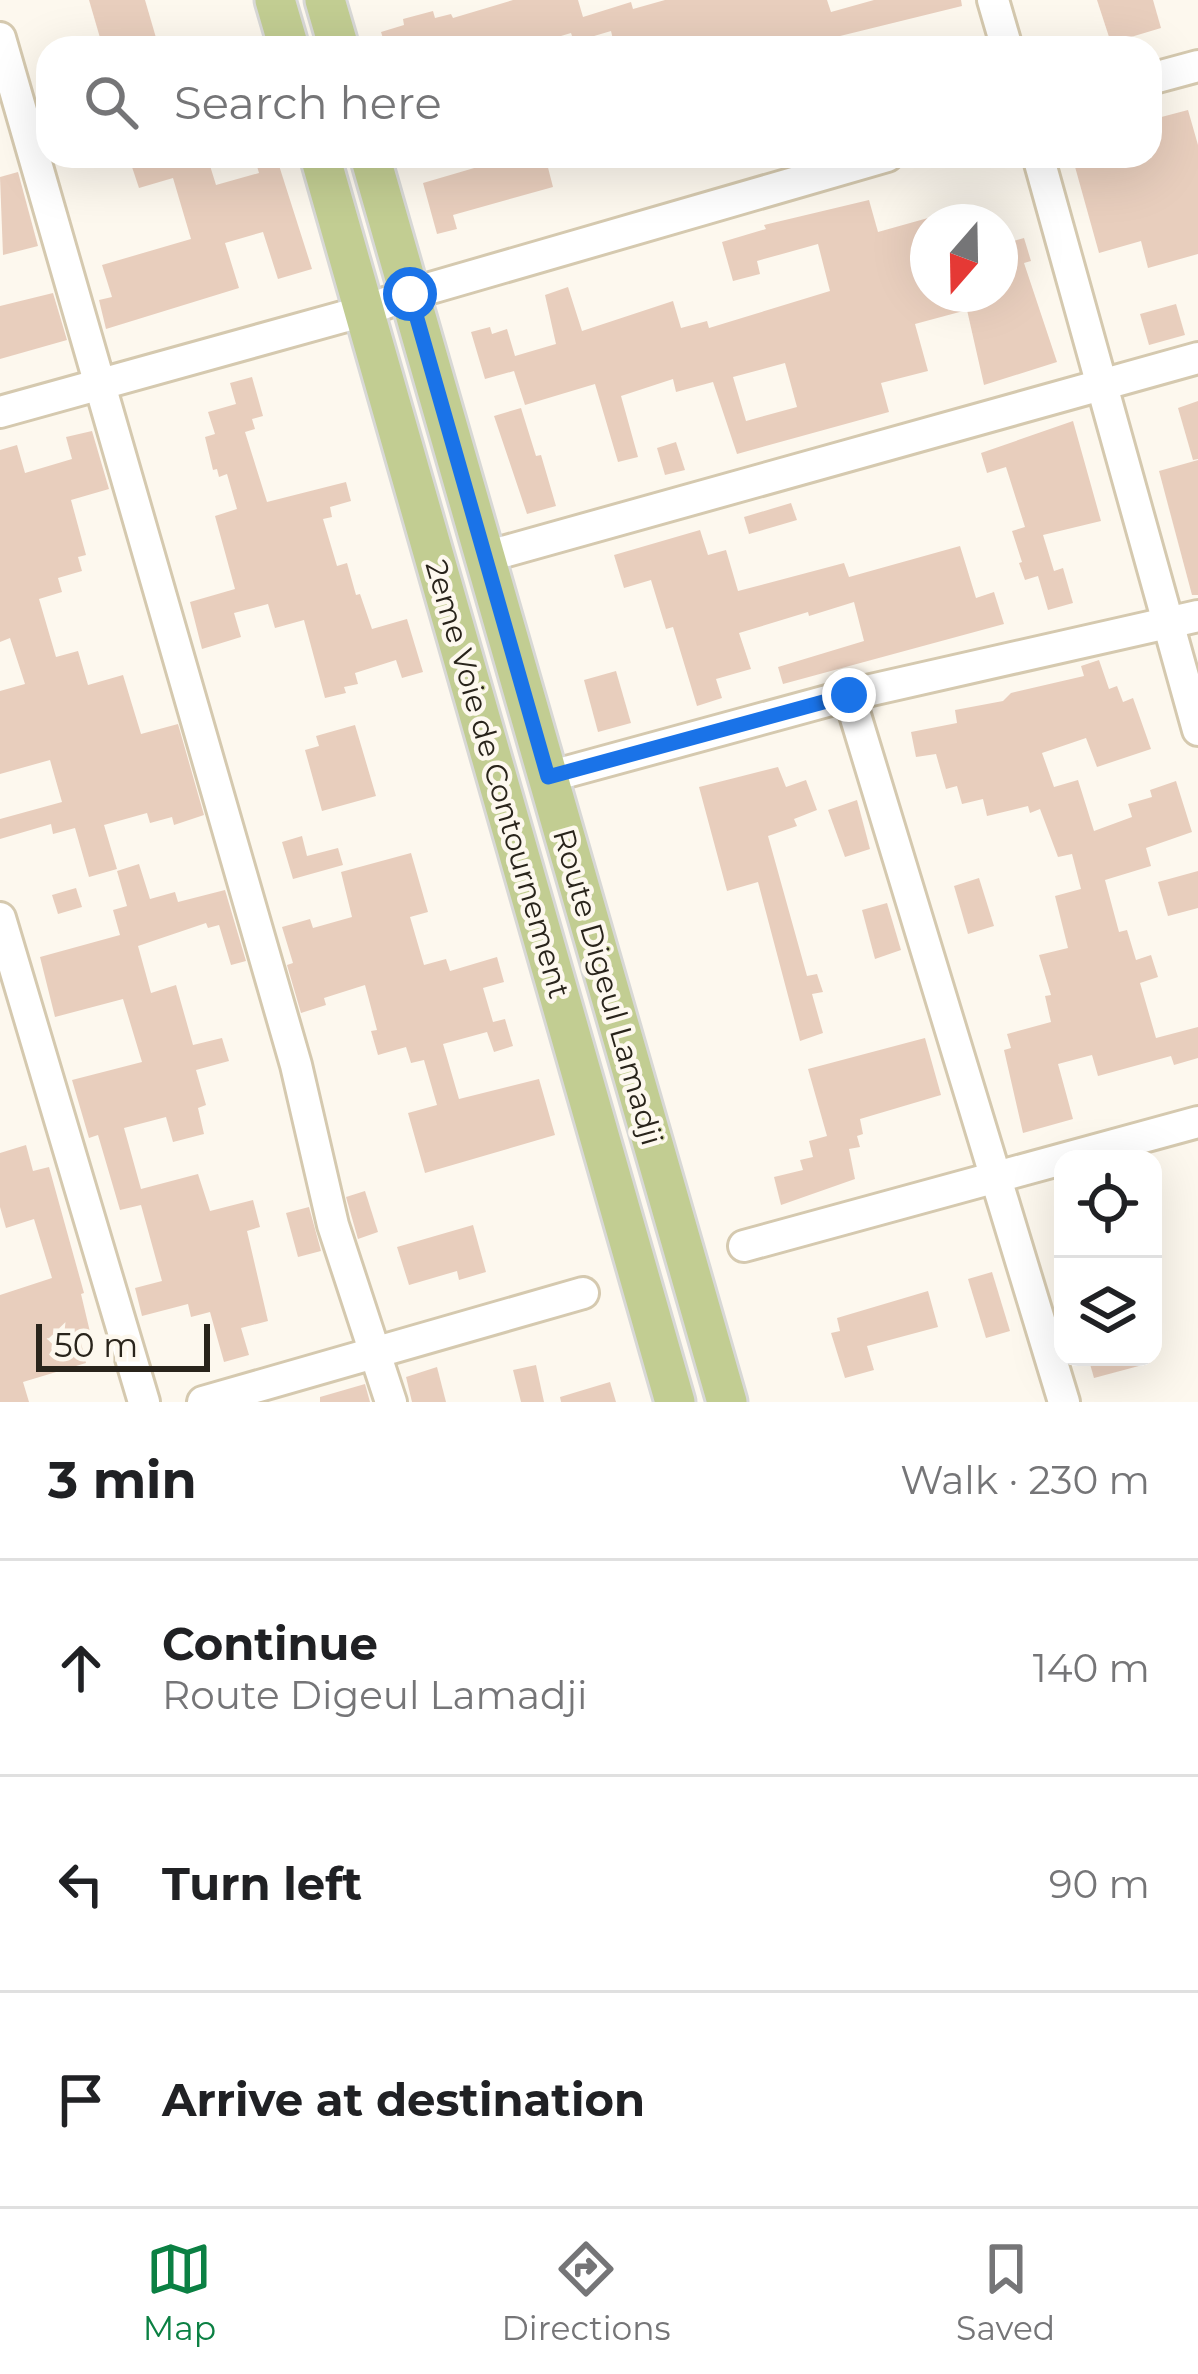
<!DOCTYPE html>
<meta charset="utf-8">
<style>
body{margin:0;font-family:Montserrat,sans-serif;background:#f2f2f2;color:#202124}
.controls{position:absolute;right:36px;bottom:36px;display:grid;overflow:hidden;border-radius:24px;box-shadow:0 12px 48px #0002}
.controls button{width:108px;height:108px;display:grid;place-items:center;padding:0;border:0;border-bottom:3px solid #e0e0e0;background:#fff;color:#202124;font:60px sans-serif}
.compass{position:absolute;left:910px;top:204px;width:108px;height:108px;border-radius:50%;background:#fff;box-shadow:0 12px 48px #0002;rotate:200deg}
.scale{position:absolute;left:36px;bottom:30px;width:174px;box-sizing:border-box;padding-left:12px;border:6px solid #29241b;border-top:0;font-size:33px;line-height:42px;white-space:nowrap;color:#29241b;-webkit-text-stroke:9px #fdf8ee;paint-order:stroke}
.stop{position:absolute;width:36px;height:36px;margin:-27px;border:9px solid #1a73e8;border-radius:50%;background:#fff}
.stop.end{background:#1a73e8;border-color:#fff;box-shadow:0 3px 12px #0008}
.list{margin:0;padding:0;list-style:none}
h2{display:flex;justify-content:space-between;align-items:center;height:156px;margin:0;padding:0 48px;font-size:51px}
h2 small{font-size:39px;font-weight:400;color:#757577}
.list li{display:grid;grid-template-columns:78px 1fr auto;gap:36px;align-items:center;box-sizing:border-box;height:216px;padding:0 48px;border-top:3px solid #e0e0e0}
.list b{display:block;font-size:45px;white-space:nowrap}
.list p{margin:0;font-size:39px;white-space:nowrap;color:#757577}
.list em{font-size:39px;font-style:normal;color:#757577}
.icon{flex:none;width:66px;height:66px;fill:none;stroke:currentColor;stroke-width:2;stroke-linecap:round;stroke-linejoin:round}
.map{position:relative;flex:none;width:1198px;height:1402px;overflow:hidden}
.search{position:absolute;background:#fff;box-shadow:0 12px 48px #0002;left:36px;right:36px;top:36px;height:132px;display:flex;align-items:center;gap:30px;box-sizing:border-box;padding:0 42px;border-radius:36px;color:#757577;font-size:45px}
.sheet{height:804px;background:#fff}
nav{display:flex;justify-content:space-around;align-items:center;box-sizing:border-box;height:168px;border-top:3px solid #e0e0e0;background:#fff;font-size:33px;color:#757577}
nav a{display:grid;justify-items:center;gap:6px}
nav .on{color:#0b8043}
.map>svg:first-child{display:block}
.building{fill:#e8cebd;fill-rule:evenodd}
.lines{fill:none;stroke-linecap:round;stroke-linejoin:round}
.minor-casing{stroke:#d5c9af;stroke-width:36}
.major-casing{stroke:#d8d8d6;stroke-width:45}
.minor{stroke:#fff;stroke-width:30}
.major{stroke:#c2cd92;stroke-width:39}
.route{stroke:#1a73e8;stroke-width:15}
.labels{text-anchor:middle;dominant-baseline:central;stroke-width:9;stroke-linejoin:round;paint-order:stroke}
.street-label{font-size:30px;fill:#29241b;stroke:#fdf8ee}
</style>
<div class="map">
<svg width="1198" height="1402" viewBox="0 0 1198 1402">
<rect width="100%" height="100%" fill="#fdf8ee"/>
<!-- building -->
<g class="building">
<polygon points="89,0 145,0 159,48 103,48"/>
<polygon points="513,0 578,0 583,17 631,2 633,9 665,0 827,0 831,12 874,0 961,0 962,6 836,37 839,48 615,48 611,31 574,42 571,33 521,48 386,48 381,32 404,25 403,19 433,11 435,18 451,14 453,18"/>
<polygon points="1097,0 1153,0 1161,28 1111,43"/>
<polygon points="1188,110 1198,145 1198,254 1148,268 1141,241 1099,253 1072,156 1150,156 1150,120"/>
<polygon points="158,156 207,156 216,185 259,173 254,156 276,156 312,269 278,279 263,232 225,243 239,288 106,329 99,300 112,297 102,265 191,239 173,178 139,188 131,164"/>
<polygon points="515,156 545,156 553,187 453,215 457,229 437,234 423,183"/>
<polygon points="18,172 38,246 3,255 0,177"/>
<path d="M869 200 878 232 928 218V294H1000V245L1024 238 1031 261 1024 263 1057 362 984 385 967 310 915 324 928 371 881 383 889 412 737 454 713 382 676 392 673 379 621 396 638 457 618 462 595 384 525 405 514 371 485 379 471 332 490 327 492 334 507 329 515 356 556 344 545 295 568 287 582 331 673 301 681 328 707 321 709 328 830 291 818 244 757 261 760 274 733 281 722 242 766 229 764 225ZM785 363 797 407 746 421 733 377Z"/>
<polygon points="53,293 67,340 0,359 0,306"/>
<polygon points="1176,304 1185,335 1149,345 1140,314"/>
<polygon points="252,377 263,416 252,419 255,429 245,432 267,502 346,482 351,501 330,507 332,517 323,519 337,566 347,563 356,595 360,594 372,629 407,619 423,672 402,678 396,660 355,673 358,684 344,687 346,693 325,698 304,620 275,628 268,604 234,613 241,637 202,649 190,602 235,589 215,516 237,509 227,474 219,477 217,469 213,470 205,437 215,434 208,412 236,404 230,383"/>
<polygon points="1198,401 1198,459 1193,460 1178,408"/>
<polygon points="521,408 536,456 541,455 556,506 527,514 494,416"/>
<polygon points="1073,421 1101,521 1043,535 1054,571 1063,568 1073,603 1048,610 1038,576 1025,580 1019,563 1022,562 1012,531 1025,527 1006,467 987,473 981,453"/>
<polygon points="92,431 109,489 71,500 86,555 78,557 82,571 58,578 62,592 39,599 56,657 78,651 88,685 123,675 141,734 178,724 204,815 174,825 172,817 150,823 147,813 104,825 117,869 89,877 75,828 53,834 51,824 0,839 0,819 62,802 50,760 0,774 0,691 25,684 10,638 0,642 0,450 17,445 25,473 72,459 66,437"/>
<polygon points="676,442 685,470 665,475 657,448"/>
<polygon points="1198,460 1198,595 1192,595 1159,471"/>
<polygon points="791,503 797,520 749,534 744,517"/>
<polygon points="700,530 708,555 726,550 738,591 844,563 849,577 960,546 976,598 994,592 1004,624 783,684 778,667 864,641 854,602 809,616 808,612 739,633 751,669 716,679 722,698 697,706 673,627 666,629 651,580 624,588 614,555"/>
<polygon points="1099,660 1109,689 1117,686 1123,702 1133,698 1151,749 1097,767 1086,738 1042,753 1054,787 1078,780 1094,831 1132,817 1128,804 1152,797 1150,790 1176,781 1192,832 1146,848 1151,866 1105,880 1119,932 1127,930 1136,960 1151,955 1158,977 1140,983 1156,1038 1198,1027 1198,1058 1174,1065 1171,1056 1098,1076 1092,1055 1058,1064 1073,1119 1023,1133 1004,1050 1011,1048 1007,1034 1051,1022 1045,996 1051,995 1039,955 1068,948 1055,896 1081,889 1072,854 1058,857 1040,809 1030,813 1028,806 987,816 983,799 962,804 957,786 946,789 936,754 916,757 911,732 957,723 955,710 1003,701 1011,693 1084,676 1081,666"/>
<polygon points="616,671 631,723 598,732 584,680"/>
<polygon points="355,725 376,796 322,811 305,750 319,746 316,736"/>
<polygon points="778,767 786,787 806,780 817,810 794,819 797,826 768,836 807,976 817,974 823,992 812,994 823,1033 800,1041 758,882 727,891 699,787"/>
<polygon points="857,800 870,849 845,857 828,810"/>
<polygon points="302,836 307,856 338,848 343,865 293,879 282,842"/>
<polygon points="411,853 428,912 410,917 424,965 446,959 450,971 497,957 504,982 483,988 493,1022 505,1019 513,1046 494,1052 487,1032 443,1044 459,1099 539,1079 555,1135 425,1173 408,1113 437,1105 424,1060 411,1063 406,1047 378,1055 371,1031 377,1030 365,985 324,998 326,1005 301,1013 287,965 293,963 282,927 310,919 313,928 352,917 341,872"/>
<polygon points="139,864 150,899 175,892 178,902 225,890 246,961 231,965 219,925 208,928 206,923 138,946 151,993 176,985 193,1045 222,1038 229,1061 196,1070 206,1105 198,1108 204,1134 173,1142 166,1117 124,1128 141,1189 198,1174 210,1211 253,1200 260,1227 247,1231 268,1321 241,1328 249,1355 224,1362 210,1312 191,1317 188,1304 142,1316 135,1288 162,1281 141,1205 120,1210 98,1135 89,1138 72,1080 142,1062 123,999 55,1017 40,957 120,935 113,910 127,906 117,871"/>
<polygon points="1198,871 1198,908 1168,916 1158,882"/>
<polygon points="979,878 994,926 968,934 954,886"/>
<polygon points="76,888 82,907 58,914 52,895"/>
<polygon points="887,903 901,950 875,959 862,910"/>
<polygon points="925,1038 941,1095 860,1119 863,1134 857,1136 860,1147 849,1149 855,1179 781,1205 774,1177 803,1170 800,1160 813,1157 809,1141 827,1136 808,1069"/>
<polygon points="26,1145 33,1171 49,1167 84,1293 81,1294 90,1332 79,1335 86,1363 23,1382 29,1402 0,1402 0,1295 52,1278 34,1219 6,1228 0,1207 0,1153"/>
<polygon points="365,1191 378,1232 358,1239 346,1197"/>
<polygon points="309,1207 321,1251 298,1257 286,1213"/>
<polygon points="473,1225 486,1272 459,1280 457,1271 409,1285 397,1247"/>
<polygon points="992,1272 1010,1331 986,1338 968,1279"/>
<polygon points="928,1291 938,1327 867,1346 874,1370 845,1378 831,1333 840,1331 837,1318"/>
<polygon points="1088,1357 1150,1357 1150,1363 1094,1378"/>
<polygon points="536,1365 544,1402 521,1402 513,1370"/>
<polygon points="437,1367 446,1402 412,1402 406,1377"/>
<polygon points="610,1382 616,1402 561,1402 560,1397"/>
<polygon points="365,1384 370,1402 320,1402 320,1397"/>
</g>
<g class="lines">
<!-- minor casing -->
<g class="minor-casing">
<g id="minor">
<polyline points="993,0 1007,48"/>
<polyline points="0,38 296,1065 333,1225 391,1402"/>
<polyline points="1150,79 1198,66"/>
<polyline points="1038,156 1198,730"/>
<polyline points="0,412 364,311 410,294 887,156"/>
<polyline points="485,557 1198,358"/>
<polyline points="849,695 1064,1402"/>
<polyline points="548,777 849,695 1198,616"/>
<polyline points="0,918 144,1402"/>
<polyline points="744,1246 1198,1122"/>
<polyline points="203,1402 583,1293"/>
</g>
</g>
<!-- major casing -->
<g class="major-casing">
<g id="major">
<polyline points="275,0 289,48"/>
<polyline points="325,0 339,48"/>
<polyline points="320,156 675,1402"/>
<polyline points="370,156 727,1402"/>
</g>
</g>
<!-- minor -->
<use href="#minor" class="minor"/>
<!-- major -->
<use href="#major" class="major"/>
</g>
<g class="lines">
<!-- route -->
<polyline class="route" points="410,294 548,777 849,695"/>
</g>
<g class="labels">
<!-- street labels -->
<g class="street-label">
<text transform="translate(498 779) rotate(74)">2eme Voie de Contournement</text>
<text transform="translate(608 987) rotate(74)">Route Digeul Lamadji</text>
</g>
</g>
</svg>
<div class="controls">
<button><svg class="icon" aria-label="locate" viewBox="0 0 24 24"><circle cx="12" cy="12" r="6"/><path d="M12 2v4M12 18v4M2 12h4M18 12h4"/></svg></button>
<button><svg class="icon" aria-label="layers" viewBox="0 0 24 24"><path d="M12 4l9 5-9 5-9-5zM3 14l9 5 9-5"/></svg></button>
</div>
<svg class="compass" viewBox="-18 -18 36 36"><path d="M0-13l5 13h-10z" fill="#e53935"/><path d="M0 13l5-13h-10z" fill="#757577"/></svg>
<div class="scale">50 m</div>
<div class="stop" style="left:410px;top:294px"></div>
<div class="stop end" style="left:849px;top:695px"></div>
<div class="search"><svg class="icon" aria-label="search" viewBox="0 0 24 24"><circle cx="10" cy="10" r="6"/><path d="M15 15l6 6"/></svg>Search here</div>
</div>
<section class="sheet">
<h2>3 min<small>Walk · 230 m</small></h2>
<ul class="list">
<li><svg class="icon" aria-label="ahead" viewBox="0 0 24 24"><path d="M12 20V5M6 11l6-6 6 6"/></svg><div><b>Continue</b><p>Route Digeul Lamadji</p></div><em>140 m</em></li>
<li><svg class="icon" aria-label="left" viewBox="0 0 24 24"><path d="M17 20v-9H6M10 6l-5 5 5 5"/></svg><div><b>Turn left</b></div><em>90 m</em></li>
<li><svg class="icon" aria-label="arrive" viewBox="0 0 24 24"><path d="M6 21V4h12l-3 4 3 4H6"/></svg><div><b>Arrive at destination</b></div></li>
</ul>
</section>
<nav>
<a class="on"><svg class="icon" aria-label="map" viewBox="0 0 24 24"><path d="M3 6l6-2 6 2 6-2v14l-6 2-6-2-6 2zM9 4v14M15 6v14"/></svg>Map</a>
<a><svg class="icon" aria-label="directions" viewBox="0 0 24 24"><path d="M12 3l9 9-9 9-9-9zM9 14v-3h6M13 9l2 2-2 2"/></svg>Directions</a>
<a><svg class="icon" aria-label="saved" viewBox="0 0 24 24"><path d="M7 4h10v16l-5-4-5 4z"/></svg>Saved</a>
</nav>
